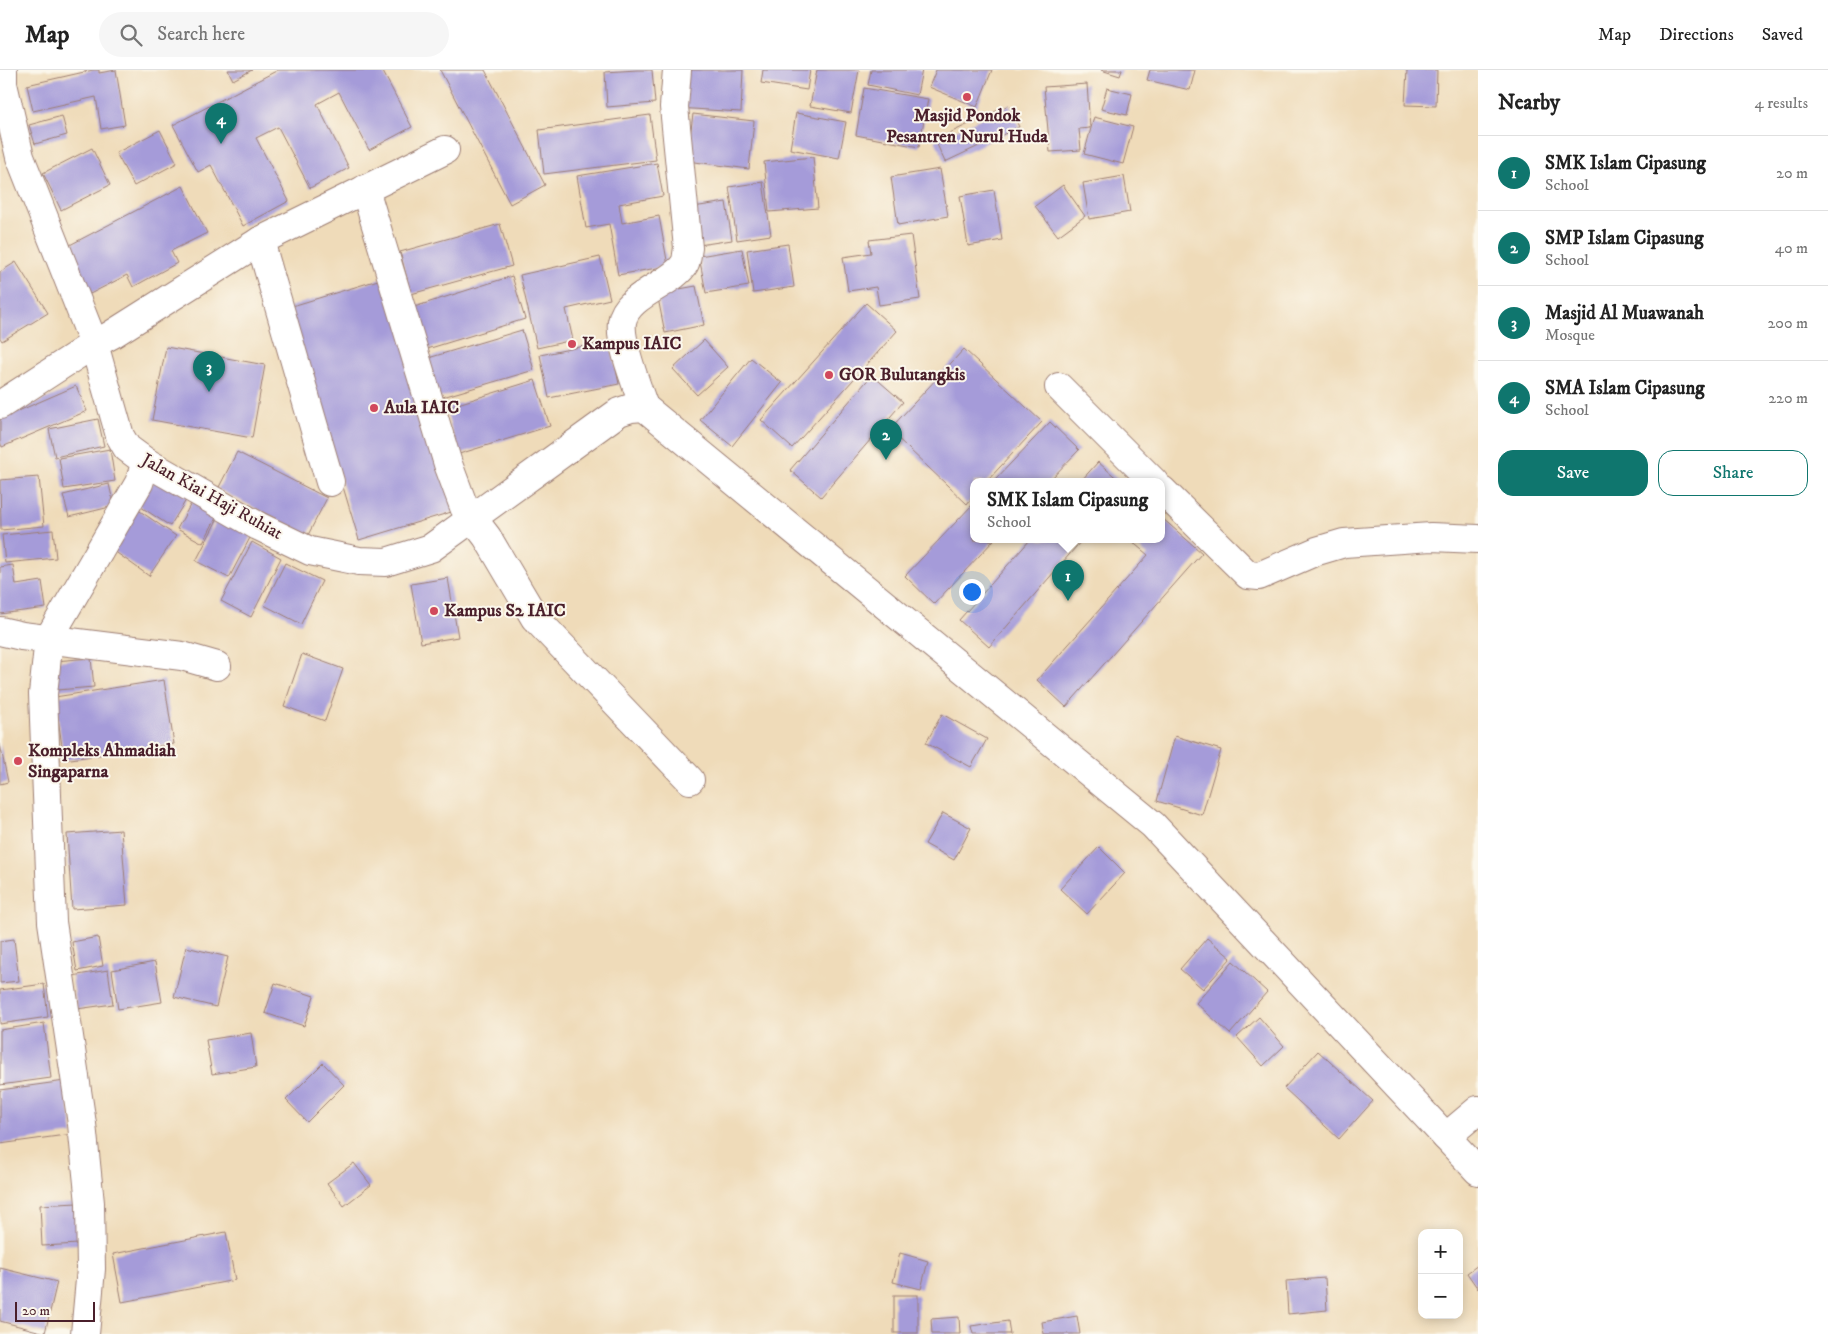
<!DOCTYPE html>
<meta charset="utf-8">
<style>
body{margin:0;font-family:"IM FELL DW Pica",serif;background:#f6f6f6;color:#222}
.controls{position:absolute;right:15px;bottom:15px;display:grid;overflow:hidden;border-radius:10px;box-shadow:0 2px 12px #0003}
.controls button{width:45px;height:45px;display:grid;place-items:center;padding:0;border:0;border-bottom:1px solid #e0e0e0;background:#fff;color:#222;font:25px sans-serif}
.scale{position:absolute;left:15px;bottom:12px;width:80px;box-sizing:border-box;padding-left:5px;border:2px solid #4a1f2b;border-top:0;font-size:14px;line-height:18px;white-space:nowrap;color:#4a1f2b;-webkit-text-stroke:4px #fbf7ec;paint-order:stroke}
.you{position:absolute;left:971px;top:521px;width:18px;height:18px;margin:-12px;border:4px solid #fff;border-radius:50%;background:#1a73e8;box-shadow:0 0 0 8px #1a73e833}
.badge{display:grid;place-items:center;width:32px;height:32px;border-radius:50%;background:#0f766e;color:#fff;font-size:16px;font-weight:700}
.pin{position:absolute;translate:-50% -41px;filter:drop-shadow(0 1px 2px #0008)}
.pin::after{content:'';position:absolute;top:26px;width:18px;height:15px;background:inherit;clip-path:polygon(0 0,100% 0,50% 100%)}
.popup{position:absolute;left:970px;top:408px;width:195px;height:65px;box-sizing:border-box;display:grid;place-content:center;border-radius:10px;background:#fff;filter:drop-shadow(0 1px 4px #0005);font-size:16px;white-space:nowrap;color:#767676}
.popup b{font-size:19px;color:#222}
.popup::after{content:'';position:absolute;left:50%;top:100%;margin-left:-10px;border:10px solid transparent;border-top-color:#fff}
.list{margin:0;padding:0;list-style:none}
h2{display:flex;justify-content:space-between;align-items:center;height:65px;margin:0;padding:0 20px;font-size:21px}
h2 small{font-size:16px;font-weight:400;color:#767676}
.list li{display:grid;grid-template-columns:32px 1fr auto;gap:15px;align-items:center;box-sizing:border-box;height:75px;padding:0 20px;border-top:1px solid #e0e0e0}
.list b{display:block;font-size:19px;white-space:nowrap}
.list p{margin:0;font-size:16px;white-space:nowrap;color:#767676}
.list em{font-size:16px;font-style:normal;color:#767676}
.actions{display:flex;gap:10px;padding:15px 20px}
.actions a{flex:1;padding:11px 0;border:1px solid #0f766e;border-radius:15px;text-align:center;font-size:18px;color:#0f766e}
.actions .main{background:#0f766e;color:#fff}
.icon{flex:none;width:28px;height:28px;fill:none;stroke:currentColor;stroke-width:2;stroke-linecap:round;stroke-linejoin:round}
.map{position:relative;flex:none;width:1478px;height:1264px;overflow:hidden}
header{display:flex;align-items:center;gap:30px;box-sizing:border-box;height:70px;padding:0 25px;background:#fff;border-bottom:1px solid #e0e0e0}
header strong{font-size:24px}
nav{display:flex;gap:28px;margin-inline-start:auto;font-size:18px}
.search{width:350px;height:45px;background:#f6f6f6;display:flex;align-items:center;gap:12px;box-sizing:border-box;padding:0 18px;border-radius:28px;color:#767676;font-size:19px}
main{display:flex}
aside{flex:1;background:#fff}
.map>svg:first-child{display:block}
.building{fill:#a59bd9}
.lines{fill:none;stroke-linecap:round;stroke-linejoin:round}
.minor-casing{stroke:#9c7d72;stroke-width:30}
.minor{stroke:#fff;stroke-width:28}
.poi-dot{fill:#d1495b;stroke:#fbf7ec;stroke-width:2}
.labels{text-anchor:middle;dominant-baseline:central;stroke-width:4;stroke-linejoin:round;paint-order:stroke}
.poi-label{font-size:18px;font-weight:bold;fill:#4a1f2b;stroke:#fbf7ec;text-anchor:start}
.street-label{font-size:18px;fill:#4a1f2b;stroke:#fbf7ec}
</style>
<header>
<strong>Map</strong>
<div class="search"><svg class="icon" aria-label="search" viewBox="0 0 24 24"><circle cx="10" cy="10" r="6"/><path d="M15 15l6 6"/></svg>Search here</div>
<nav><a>Map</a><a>Directions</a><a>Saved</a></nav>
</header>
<main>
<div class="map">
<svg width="1478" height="1264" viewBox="0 0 1478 1264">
<rect width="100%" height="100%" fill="#fbf7ec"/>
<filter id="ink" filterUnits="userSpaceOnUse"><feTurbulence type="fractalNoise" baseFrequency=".02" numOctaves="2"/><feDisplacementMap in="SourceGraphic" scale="10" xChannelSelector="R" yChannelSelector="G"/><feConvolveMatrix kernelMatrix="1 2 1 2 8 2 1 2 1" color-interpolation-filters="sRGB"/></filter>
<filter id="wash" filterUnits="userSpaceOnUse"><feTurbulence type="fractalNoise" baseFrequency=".0096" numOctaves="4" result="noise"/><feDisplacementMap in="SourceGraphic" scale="20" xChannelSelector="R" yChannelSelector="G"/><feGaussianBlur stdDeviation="1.12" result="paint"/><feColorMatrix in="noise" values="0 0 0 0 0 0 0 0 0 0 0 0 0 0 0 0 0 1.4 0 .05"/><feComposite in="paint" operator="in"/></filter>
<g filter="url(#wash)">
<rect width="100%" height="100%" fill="#efdbb9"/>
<g id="blocks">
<!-- building -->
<g class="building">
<polygon points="93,0 99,0 99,3 116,0 125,55 101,59 96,27 33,41 27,15"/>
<polygon points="228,0 252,0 233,10"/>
<polygon points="278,0 382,0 412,57 369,80 339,22 317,34 349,98 310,118 278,57 256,68 289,131 243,156 211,95 198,102 173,55"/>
<polygon points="440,0 485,0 545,115 510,134"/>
<polygon points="637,0 652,0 655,33 607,37 605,2"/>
<polygon points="679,0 743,0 741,42 677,38"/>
<polygon points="763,0 810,0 807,20 761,13"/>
<polygon points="817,0 859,0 851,43 810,36"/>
<polygon points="871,0 922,0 917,25 868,15"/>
<polygon points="936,0 992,0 977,37 929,17"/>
<polygon points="1101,0 1122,0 1120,6"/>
<polygon points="1150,0 1195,0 1190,20 1147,10"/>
<polygon points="1407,0 1437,0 1436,36 1405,35"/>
<polygon points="1087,14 1090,58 1079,59 1081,80 1050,82 1044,17"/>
<polygon points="864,18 928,29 919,77 856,65"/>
<polygon points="1107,18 1132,24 1127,45 1101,39"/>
<polygon points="1009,35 1019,57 945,92 935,70"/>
<polygon points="796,43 846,52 839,88 790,79"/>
<polygon points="693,44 754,51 749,99 687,91"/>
<polygon points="650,45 656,90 544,104 539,60"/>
<polygon points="62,46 67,65 35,74 29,55"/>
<polygon points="1094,47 1133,57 1123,94 1084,84"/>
<polygon points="160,60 177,93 134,116 116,83"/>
<polygon points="92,78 110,115 61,140 43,103"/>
<polygon points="813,87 818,138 769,142 764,92"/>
<polygon points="657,93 663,126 619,134 622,153 659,146 668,196 618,205 609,154 586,158 577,106"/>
<polygon points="940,99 948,146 898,155 891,107"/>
<polygon points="1124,106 1130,142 1089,149 1083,113"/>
<polygon points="763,112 771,165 737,170 729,117"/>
<polygon points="1063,115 1085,146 1058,166 1035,136"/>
<polygon points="183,116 207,163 171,181 177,193 133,217 127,205 90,224 66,177"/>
<polygon points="994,120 1002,170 968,176 960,126"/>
<polygon points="726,132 732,170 699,175 693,137"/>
<polygon points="500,154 512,196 411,224 400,182"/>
<polygon points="911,165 920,229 879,235 876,217 848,221 843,187 871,183 869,170"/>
<polygon points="788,174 794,217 753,223 747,180"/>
<polygon points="742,179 749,216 706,223 699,186"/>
<polygon points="600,187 610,229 566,239 573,270 537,278 520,205"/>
<polygon points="16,192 48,243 2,271 0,268 0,202"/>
<polygon points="512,206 525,249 424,280 411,238"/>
<polygon points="388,207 458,440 359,470 289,237"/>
<polygon points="696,216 704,255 665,263 657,223"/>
<polygon points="866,233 897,261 792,378 761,350"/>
<polygon points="522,260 534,300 436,329 425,289"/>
<polygon points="704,270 728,297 697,325 673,299"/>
<polygon points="610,271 619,314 549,328 540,285"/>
<polygon points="166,277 265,295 252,368 152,350"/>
<polygon points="964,279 1042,352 986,412 974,412 974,425 967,434 889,360"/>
<polygon points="751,288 782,313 732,376 700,350"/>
<polygon points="872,305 903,332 821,427 790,400"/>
<polygon points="535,310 550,356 459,384 445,338"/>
<polygon points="76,316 87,341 2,377 0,372 0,349"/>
<polygon points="98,349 104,376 55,387 49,359"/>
<polygon points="1050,352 1079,380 1048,412 993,412"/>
<polygon points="110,379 115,411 64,419 59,388"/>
<polygon points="237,382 327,428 308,465 218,419"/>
<polygon points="1098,392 1121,412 1080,412"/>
<polygon points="39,407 44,456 1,460 0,410"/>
<polygon points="157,407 188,427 170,456 138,435"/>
<polygon points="109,414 114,436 69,447 63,425"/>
<polygon points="193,430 218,444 203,473 177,459"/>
<polygon points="974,433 974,470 994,470 934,534 905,506"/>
<polygon points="137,439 176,466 149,506 110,478"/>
<polygon points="219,446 252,464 229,508 196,491"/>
<polygon points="1162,448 1202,483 1066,637 1037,610 1148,485 1130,470 1162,470"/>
<polygon points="53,460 56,488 5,493 2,465"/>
<polygon points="1030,470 1082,470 989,577 959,550"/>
<polygon points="252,472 281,488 251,547 221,531"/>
<polygon points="285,493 322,511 301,554 264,535"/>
<polygon points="13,495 16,515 42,511 46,538 0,544 0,497"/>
<polygon points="448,508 458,567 421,573 411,514"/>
<polygon points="302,584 343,599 325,651 284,636"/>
<polygon points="91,588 94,617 57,620 55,591"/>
<polygon points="164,610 174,674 64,690 55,627"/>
<polygon points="942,644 987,669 971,697 926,673"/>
<polygon points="1175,666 1221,680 1202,745 1157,731"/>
<polygon points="0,674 8,712 0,714"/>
<polygon points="943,743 971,758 954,790 925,774"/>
<polygon points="121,760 127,835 72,839 67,764"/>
<polygon points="1099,777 1125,803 1087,844 1060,819"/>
<polygon points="98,867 103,896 77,901 72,872"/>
<polygon points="1207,868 1231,888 1203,919 1180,899"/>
<polygon points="14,869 19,911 0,913 0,871"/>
<polygon points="186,877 228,887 216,937 174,927"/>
<polygon points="1233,891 1267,922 1230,964 1196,933"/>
<polygon points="155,892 162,932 118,939 112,900"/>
<polygon points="108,900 113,934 77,939 72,906"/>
<polygon points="275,913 314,926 304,956 265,943"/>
<polygon points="44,914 48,947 0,954 0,920"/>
<polygon points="1259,947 1284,976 1263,996 1237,967"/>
<polygon points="44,953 51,1008 0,1015 0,960"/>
<polygon points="251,963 256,997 212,1004 206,970"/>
<polygon points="1318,981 1373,1031 1339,1069 1284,1018"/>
<polygon points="323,993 344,1015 307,1052 286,1030"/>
<polygon points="65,1011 73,1064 0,1074 0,1020"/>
<polygon points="354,1093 371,1115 344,1136 327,1113"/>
<polygon points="77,1133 79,1174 42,1176 40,1135"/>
<polygon points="226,1162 235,1210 122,1232 113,1184"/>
<polygon points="900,1183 928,1191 921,1219 893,1212"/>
<polygon points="1478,1195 1478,1219 1467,1203"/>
<polygon points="0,1198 57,1212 45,1263 0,1251"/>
<polygon points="1325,1208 1327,1240 1288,1244 1286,1211"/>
<rect x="894" y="1225" width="24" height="38"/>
<polygon points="1077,1246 1080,1264 1044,1264 1042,1252"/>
<polygon points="959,1247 960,1264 932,1264 931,1249"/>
<polygon points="1008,1251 1010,1264 973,1264 971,1256"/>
</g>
</g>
</g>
<g filter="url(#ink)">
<use href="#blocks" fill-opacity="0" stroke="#9c7d72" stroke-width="1"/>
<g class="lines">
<!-- minor casing -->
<g class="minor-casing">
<g id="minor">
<polyline points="3,0 3,14 20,87 94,274 120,366 127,378 146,392 258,456 310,481 359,491 386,492 431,478 619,342 631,338 644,337 1153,755 1478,1101"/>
<polyline points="365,119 448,394 464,437 487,467 535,548 690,710"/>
<polyline points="260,171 330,412"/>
<polyline points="1059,317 1154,412"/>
<polyline points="0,335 94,274 111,265 260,171 445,80"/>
<path d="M644 337C637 316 619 272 622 252 626 224 674 214 685 193 687 189 687 182 688 178L674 37 677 0"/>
<polyline points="1162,420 1248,505 1259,506 1317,481 1344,473 1431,467 1478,469"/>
<polyline points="0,561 22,566 182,586 217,596"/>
<polyline points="1446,1067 1478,1040"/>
<polyline points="85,1264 91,1199 90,1133 82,1054 52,852 43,624 49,568 139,413 146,392"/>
</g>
</g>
<!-- minor -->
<use href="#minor" class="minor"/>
</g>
</g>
<!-- markers -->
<g class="poi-dot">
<circle cx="967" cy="27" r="5"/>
<circle cx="572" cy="274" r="5"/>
<circle cx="829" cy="305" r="5"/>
<circle cx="374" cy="338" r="5"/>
<circle cx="434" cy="541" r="5"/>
<circle cx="18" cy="691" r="5"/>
</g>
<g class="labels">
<!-- poi labels -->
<g class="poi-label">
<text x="967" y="46" text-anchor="middle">Masjid Pondok<tspan x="967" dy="21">Pesantren Nurul Huda</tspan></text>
<text x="582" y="274">Kampus IAIC</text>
<text x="839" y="305">GOR Bulutangkis</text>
<text x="384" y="338">Aula IAIC</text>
<text x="444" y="541">Kampus S2 IAIC</text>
<text x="28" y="681">Kompleks Ahmadiah<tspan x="28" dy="21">Singaparna</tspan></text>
</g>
<!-- street labels -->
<g class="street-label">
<text transform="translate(212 427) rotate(29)">Jalan Kiai Haji Ruhiat</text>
</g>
</g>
</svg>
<div class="controls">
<button>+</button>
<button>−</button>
</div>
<div class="scale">20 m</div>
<div class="you"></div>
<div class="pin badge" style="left:1068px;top:531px">1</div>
<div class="popup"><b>SMK Islam Cipasung</b>School</div>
<div class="pin badge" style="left:886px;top:390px">2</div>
<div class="pin badge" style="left:209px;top:322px">3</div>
<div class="pin badge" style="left:221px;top:74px">4</div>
</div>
<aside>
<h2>Nearby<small>4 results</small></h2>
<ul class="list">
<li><span class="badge">1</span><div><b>SMK Islam Cipasung</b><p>School</p></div><em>20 m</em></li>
<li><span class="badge">2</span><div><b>SMP Islam Cipasung</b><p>School</p></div><em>40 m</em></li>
<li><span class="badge">3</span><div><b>Masjid Al Muawanah</b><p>Mosque</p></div><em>200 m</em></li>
<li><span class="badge">4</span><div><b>SMA Islam Cipasung</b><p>School</p></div><em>220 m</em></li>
</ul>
<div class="actions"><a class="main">Save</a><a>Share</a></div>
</aside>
</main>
